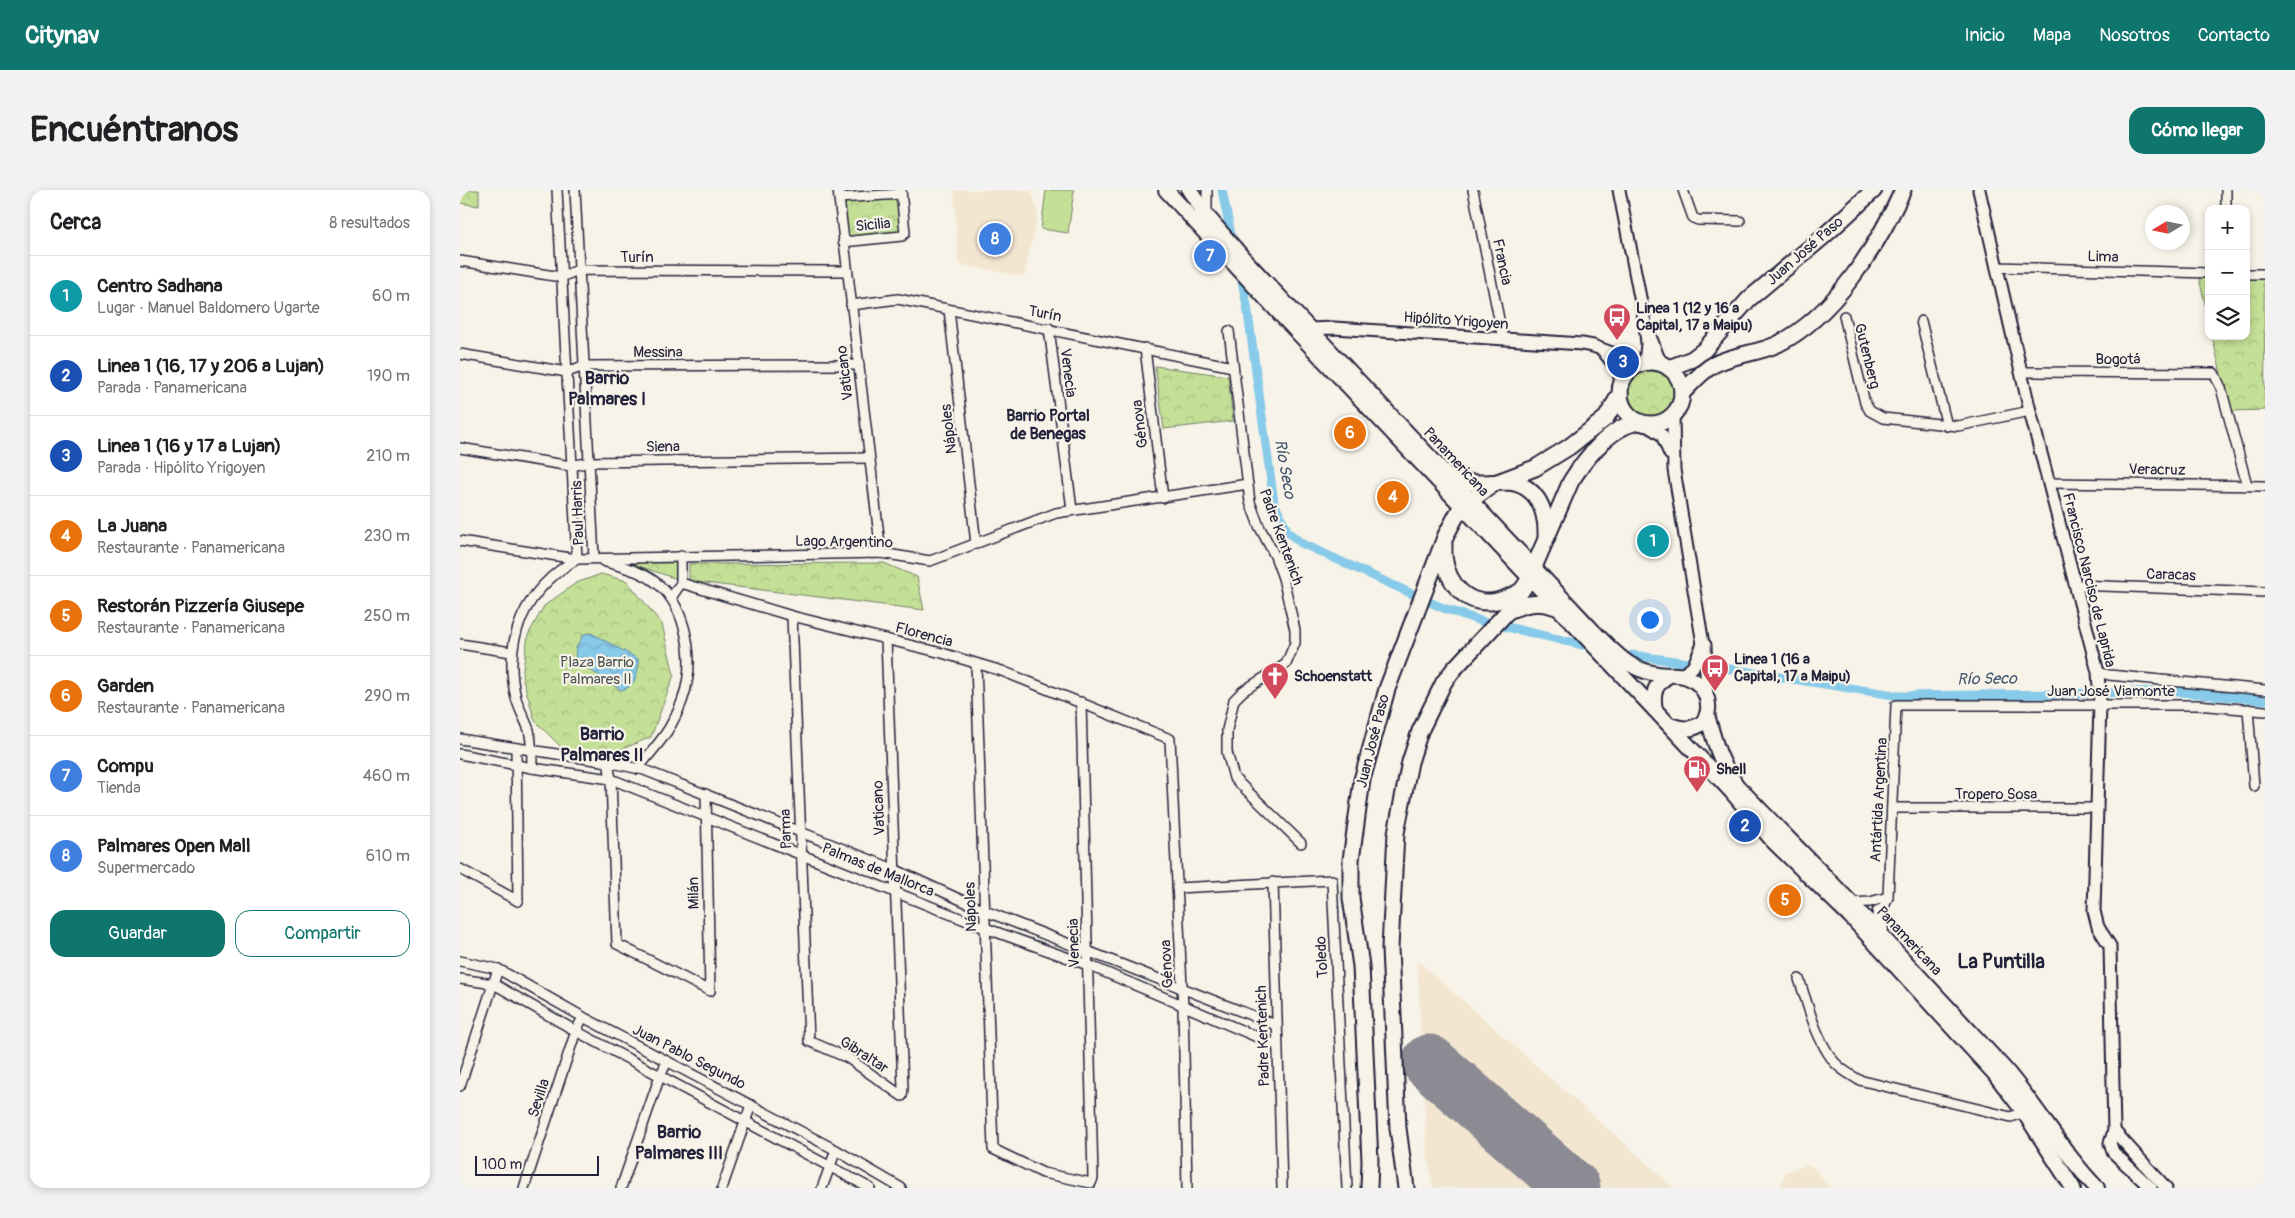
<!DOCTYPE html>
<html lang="es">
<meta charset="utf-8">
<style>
body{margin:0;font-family:Pangolin,sans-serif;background:#f2f2f2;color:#202124}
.controls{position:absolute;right:15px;top:15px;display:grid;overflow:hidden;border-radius:10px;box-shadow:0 2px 8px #0003}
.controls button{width:45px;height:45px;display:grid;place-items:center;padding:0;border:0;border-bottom:1px solid #e0e0e0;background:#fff;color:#202124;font:25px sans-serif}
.compass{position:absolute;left:1685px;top:15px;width:45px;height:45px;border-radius:50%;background:#fff;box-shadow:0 2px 8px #0003;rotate:260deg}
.scale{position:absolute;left:15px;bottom:12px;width:124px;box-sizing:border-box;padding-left:5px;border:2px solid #22223b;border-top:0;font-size:14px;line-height:18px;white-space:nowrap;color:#22223b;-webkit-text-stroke:4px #f7f3e8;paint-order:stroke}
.you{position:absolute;left:1189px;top:429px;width:18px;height:18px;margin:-12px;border:4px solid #fff;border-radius:50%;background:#1a73e8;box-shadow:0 0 0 8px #1a73e833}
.badge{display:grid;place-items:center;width:32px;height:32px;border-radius:50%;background:#0f766e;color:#fff;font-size:16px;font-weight:700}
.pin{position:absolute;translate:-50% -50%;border:2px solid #fff;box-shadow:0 1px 5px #0006}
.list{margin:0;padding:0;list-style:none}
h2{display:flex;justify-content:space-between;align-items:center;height:65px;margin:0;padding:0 20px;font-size:21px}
h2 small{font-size:16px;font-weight:400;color:#757577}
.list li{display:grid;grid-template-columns:32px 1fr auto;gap:15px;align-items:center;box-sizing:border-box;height:80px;padding:0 20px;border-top:1px solid #e0e0e0}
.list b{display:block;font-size:19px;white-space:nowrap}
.list p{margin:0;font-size:16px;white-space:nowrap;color:#757577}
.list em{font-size:16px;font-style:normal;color:#757577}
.actions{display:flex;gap:10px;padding:15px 20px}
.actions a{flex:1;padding:11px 0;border:1px solid #0f766e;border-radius:15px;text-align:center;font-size:18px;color:#0f766e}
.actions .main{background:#0f766e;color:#fff}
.icon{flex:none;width:28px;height:28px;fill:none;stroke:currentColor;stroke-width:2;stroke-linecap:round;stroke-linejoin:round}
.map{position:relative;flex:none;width:1805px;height:998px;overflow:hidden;border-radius:15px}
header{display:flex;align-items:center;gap:30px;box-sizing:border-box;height:70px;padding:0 25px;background:#0f766e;color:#fff}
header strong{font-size:24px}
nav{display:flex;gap:28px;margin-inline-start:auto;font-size:18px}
.intro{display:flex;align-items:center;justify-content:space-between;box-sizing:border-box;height:120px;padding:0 30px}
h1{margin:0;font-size:35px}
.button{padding:12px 22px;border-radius:15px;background:#0f766e;color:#fff;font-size:18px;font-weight:700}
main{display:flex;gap:30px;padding:0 30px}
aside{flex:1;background:#fff;border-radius:15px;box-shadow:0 2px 8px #0003}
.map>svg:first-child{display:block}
.built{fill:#f3e6d1}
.park{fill:url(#park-crowns);stroke:#738068}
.pitch{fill:#c4df96;stroke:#738068}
.water{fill:url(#water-waves);stroke:#5f87a3}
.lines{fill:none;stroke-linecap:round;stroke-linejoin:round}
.canal{stroke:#88cae9;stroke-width:9}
.runway{stroke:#8c8a92;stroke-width:55}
.minor-casing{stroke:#22223b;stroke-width:12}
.tertiary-casing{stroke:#22223b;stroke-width:15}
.primary-casing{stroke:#22223b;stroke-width:18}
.trunk-casing{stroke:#22223b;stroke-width:19}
.minor{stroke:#f7f3e8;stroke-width:9}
.tertiary{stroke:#f7f3e8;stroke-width:11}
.primary{stroke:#f7f3e8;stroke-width:14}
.trunk{stroke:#f7f3e8;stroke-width:15}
.labels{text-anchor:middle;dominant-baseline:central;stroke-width:4.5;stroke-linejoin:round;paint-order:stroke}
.street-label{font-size:15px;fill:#22223b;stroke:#f7f3e8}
.poi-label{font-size:15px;font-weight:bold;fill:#22223b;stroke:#f7f3e8;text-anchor:start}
.park-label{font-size:15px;fill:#4a5152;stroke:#f7f3e8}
.neighbourhood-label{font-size:16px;font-weight:bold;fill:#22223b;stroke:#f7f3e8}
.water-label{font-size:16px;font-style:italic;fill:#41546f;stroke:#f7f3e8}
.quarter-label{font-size:18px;font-weight:bold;fill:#22223b;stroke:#f7f3e8}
.district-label{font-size:20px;font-weight:bold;fill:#22223b;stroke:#f7f3e8}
</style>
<header>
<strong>Citynav</strong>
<nav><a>Inicio</a><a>Mapa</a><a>Nosotros</a><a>Contacto</a></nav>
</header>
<div class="intro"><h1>Encuéntranos</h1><a class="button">Cómo llegar</a></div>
<main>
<aside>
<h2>Cerca<small>8 resultados</small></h2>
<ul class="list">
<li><span class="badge" style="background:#0f9aa8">1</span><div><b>Centro Sadhana</b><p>Lugar · Manuel Baldomero Ugarte</p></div><em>60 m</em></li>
<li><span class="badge" style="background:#1a4fb4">2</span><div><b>Linea 1 (16, 17 y 206 a Lujan)</b><p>Parada · Panamericana</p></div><em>190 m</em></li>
<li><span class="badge" style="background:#1a4fb4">3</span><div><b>Linea 1 (16 y 17 a Lujan)</b><p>Parada · Hipólito Yrigoyen</p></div><em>210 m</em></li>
<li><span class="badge" style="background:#e8710a">4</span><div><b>La Juana</b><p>Restaurante · Panamericana</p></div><em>230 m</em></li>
<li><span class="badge" style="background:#e8710a">5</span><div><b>Restorán Pizzería Giusepe</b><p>Restaurante · Panamericana</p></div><em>250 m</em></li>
<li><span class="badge" style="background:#e8710a">6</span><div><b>Garden</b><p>Restaurante · Panamericana</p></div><em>290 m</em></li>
<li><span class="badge" style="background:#3f7fe0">7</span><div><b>Compu</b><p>Tienda</p></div><em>460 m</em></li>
<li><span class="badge" style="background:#3f7fe0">8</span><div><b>Palmares Open Mall</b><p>Supermercado</p></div><em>610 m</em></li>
</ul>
<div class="actions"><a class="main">Guardar</a><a>Compartir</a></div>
</aside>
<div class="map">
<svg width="1805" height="998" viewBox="0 0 1805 998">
<defs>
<pattern id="park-crowns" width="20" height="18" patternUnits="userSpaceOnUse" patternTransform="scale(1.25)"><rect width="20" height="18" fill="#c4df96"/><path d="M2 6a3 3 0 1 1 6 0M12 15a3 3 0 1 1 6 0" fill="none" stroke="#a8bf82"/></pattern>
<pattern id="water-waves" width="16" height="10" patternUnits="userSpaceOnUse" patternTransform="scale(1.25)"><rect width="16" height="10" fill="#88cae9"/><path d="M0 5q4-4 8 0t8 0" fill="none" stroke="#75adc9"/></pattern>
</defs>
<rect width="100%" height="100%" fill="#f7f3e8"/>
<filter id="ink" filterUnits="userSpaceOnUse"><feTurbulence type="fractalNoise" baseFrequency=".02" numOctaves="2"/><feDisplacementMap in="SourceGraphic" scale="10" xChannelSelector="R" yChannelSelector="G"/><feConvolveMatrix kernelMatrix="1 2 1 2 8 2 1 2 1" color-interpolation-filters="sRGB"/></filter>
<g filter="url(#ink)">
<!-- built -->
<g class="built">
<polygon points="494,0 571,0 578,24 564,87 498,74"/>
<polygon points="957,770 1201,986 1214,998 973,998 967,962"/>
<polygon points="1347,975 1351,976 1371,998 1320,998 1326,982"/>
</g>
<!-- park -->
<g class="park">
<polygon points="0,0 19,0 19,16 0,13"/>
<polygon points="441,4 445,43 383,52 379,8"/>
<polygon points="1804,87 1805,220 1770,221 1752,146 1786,146 1786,88"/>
<polygon points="1739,88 1749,88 1749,131"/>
<polygon points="695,176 768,186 773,231 704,239"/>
<circle cx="1191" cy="204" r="25"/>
<polygon points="167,372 216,373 217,389"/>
<polygon points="424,373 457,387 464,420 229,391 229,374"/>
<polygon points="141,384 167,391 202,434 214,485 191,547 146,566 103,559 75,531 62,486 68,445 84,416 116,393"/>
</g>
<!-- pitch -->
<polygon class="pitch" points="586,0 614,0 608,43 581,39"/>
<!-- water -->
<path class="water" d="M131 443 178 469C179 482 176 497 161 500L115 470 116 458 124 444Z"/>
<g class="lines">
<!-- canal -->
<g class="canal">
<polyline points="762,0 771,45"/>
<polyline points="782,91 787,116 814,313 828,342 841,353 983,418 1027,433"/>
<polyline points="1043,436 1123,455"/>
<polyline points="1172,465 1228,473"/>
<polyline points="1251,476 1440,506 1601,504 1709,501 1805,510"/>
</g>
<!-- runway -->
<polyline class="runway" points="969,872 1113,998"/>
<!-- minor casing -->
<g class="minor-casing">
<g id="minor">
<polyline points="97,0 117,369"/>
<polyline points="115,0 134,368"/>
<polyline points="378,0 421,363"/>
<polyline points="1013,0 1043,149"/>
<polyline points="1223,0 1233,28 1238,30 1280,31"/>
<polyline points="1766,0 1766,19"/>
<polyline points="379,8 441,4"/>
<polyline points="747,24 747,0"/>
<polyline points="383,52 442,46 445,43 441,0"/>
<polyline points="0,71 101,87 118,80 387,81"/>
<polyline points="1536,77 1749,83"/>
<polyline points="1786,84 1805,84"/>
<polyline points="391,115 438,109 773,177"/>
<polyline points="489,120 516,354"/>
<polyline points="1384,126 1405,213 1410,221 1423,228 1498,236 1570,221"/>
<polyline points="1461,131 1487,236"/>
<polyline points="589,138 612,320"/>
<polyline points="769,141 790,312 799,336 815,366 823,388 835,440 835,453 826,474 783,501 774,510 767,540 767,562 774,588 841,653"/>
<polyline points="685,158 703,308"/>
<polyline points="0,164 107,182 124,176 399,175"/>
<polyline points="1562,182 1754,183 1761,198 1787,295"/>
<polyline points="0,258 111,276 130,272 409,268"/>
<polyline points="1589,293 1805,296"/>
<polyline points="0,351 117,369 421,363 470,371 596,323 788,294"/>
<polyline points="221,366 221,393"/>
<path d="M143 371C163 377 183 381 199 395 223 415 232 457 228 487 226 502 220 519 212 533 203 551 189 563 178 579"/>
<polyline points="1616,395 1805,402"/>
<polyline points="211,408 221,393 332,426 482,463 542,481 710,549 723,817 727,998"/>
<polyline points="332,426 349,851 388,868 442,906 443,898 426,449"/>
<polyline points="0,454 51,462"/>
<polyline points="516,474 533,959 583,983 631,993 633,988 621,512"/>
<polyline points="1638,482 1649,485 1805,500"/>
<polyline points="1788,519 1794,596"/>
<polyline points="0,549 148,572 184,580 436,680 525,721 816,835"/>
<polyline points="56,559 58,711"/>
<polyline points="0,564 72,578 151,589 525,738 628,775 816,855"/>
<polyline points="148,572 151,589 157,754 250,801 246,604"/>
<path d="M72 578C72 566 72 552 69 540 65 529 59 519 56 508 42 449 65 399 117 369"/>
<polyline points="1433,618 1638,618"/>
<polyline points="0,679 58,711"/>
<polyline points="813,692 822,998"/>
<polyline points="717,698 872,690 887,998"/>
<polyline points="1391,713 1410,712 1428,707"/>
<polyline points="1417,725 1424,717 1428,707 1436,515 1737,515 1805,521"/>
<polyline points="0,771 38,779 123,827 376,960 441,998"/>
<polyline points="0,789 34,794 116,841 410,998"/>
<path d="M1339 789C1348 815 1355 846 1372 869 1378 878 1389 884 1399 890L1551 927 1564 922"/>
<polyline points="0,896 38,779"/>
<polyline points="64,998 116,841 123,827"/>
<polyline points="161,998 200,886 207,872"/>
<polyline points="262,998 291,915"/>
<polyline points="362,998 376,960"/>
</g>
</g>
<!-- tertiary casing -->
<g class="tertiary-casing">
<g id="tertiary">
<polyline points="1159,0 1185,133 1187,154 1185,173"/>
<polyline points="1519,0 1570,221 1638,482 1640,514 1634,721 1638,737 1650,756 1654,941 1650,953 1653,962 1691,998"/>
<polyline points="849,139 874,138 1122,154 1133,156 1181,174"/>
<polyline points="1190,146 1198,167 1205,176"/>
<polyline points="1144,162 1159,181 1161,193"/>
<polyline points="1213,226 1214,280 1243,454 1233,477 1222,485"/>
<polyline points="1185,234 1202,245 1210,264"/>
<polyline points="1245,455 1247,507"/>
<polyline points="1654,941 1706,998"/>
</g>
</g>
<!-- primary casing -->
<g class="primary-casing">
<g id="primary">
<polyline points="706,0 822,126 1195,520"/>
<path d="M729 0 747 26 784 69 1133 441C1158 466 1172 484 1209 485"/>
<path d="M1247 525C1255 553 1259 571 1277 596L1391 713 1542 876C1576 914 1601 961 1637 998"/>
<path d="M1210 535C1263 555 1259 480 1209 485 1194 495 1192 503 1195 520L1271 601 1313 651 1391 727 1535 884 1564 922 1613 998"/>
<polyline points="1420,722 1421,744"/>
</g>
</g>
<!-- trunk casing -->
<g class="trunk-casing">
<g id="trunk">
<circle cx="1191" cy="203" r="31"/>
<polyline points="1209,178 1232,169 1244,160 1289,109 1364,46 1414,0"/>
<path d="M1222 203C1231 194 1241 182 1253 175 1273 164 1297 164 1318 154 1374 126 1418 55 1443 0"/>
<path d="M988 287C998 290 1008 293 1019 293 1028 293 1037 292 1046 292 1076 293 1087 320 1086 346"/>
<path d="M984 355C982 383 999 414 1031 412 1042 411 1051 406 1061 401"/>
<path d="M1048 421C1065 414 1078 410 1096 417"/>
<polyline points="909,998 910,971 901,776 891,708 891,670 902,590 927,499 986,345 1001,317 1035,293 1075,278 1109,257 1146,228 1160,204"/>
<path d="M946 998 938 938 930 758 936 643 950 572 960 541 984 492 994 479 1048 421 1068 391 1111 291C1125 269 1150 237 1178 232"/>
</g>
</g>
<!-- minor -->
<use href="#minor" class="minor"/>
<!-- tertiary -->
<use href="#tertiary" class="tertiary"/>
<!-- primary -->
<use href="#primary" class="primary"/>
<!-- trunk -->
<use href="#trunk" class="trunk"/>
</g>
</g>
<!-- icons -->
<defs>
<g id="bus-pin" transform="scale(1.4375)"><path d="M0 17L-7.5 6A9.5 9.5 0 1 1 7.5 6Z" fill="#d1495b" stroke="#f7f3e8"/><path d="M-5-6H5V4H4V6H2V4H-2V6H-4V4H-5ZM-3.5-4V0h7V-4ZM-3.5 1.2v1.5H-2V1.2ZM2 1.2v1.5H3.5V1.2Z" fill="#fff"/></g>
<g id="church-pin" transform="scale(1.4375)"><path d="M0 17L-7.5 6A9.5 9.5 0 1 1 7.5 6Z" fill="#d1495b" stroke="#f7f3e8"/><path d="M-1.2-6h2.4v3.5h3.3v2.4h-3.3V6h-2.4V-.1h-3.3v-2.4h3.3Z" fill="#fff"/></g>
<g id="fuel-pin" transform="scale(1.4375)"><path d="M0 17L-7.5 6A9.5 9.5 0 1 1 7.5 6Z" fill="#d1495b" stroke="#f7f3e8"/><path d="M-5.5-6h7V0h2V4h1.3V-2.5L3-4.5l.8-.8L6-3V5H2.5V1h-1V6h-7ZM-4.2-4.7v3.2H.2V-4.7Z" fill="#fff"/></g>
</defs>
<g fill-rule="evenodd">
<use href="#bus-pin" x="1157" y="127"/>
<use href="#bus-pin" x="1255" y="478"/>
<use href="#church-pin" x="815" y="486"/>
<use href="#fuel-pin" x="1237" y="579"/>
</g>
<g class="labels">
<!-- street labels -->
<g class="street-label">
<text transform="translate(413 35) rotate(-6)">Sicilia</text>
<text transform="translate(1345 61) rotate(-41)">Juan José Paso</text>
<text x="177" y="67">Turín</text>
<text transform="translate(1643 67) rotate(2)">Lima</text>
<text transform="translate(1042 72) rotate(78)">Francia</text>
<text transform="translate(585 124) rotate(11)">Turín</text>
<text transform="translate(996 131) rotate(4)">Hipólito Yrigoyen</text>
<text x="198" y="162">Messina</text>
<text transform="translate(1407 166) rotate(76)">Gutenberg</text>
<text x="1658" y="169">Bogotá</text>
<text transform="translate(385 183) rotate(-97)">Vaticano</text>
<text transform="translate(608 183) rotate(83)">Venecia</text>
<text transform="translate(680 234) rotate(-97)">Génova</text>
<text transform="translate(489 239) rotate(-97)">Nápoles</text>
<text transform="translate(203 257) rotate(-1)">Siena</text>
<text transform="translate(996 272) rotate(47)">Panamericana</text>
<text transform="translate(1697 280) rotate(1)">Veracruz</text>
<text transform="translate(118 323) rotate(-92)">Paul Harris</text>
<text transform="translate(821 347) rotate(70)">Padre Kentenich</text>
<text transform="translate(384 352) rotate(1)">Lago Argentino</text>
<text transform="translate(1711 385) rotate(2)">Caracas</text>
<text transform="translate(1629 390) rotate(76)">Francisco Narciso de Laprida</text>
<text transform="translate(464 445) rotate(15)">Florencia</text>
<text x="1651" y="501">Juan José Viamonte</text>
<text transform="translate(913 551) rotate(-76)">Juan José Paso</text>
<text x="1536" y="604">Tropero Sosa</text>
<text transform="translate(1419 610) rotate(-87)">Antártida Argentina</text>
<text transform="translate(419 618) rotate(-92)">Vaticano</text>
<text transform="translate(326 639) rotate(-92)">Parma</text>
<text transform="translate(418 680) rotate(22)">Palmas de Mallorca</text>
<text transform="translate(234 703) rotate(-91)">Milán</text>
<text transform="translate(511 717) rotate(-92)">Nápoles</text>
<text transform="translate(1449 751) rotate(47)">Panamericana</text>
<text transform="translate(614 753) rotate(-92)">Venecia</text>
<text transform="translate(862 767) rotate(-93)">Toledo</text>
<text transform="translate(707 774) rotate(-93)">Génova</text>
<text transform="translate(803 846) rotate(-92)">Padre Kentenich</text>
<text transform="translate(404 865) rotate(33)">Gibraltar</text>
<text transform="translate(229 867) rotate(27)">Juan Pablo Segundo</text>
<text transform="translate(79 908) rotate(-72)">Sevilla</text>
</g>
<!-- poi labels -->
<g class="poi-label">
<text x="1176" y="118">Linea 1 (12 y 16 a<tspan x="1176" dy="17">Capital, 17 a Maipu)</tspan></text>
<text x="1274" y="469">Linea 1 (16 a<tspan x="1274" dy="17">Capital, 17 a Maipu)</tspan></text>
<text x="834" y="486">Schoenstatt</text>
<text x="1256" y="579">Shell</text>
</g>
<!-- park labels -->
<g class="park-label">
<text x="137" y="472">Plaza Barrio<tspan x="137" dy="17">Palmares II</tspan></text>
</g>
<!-- neighbourhood labels -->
<g class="neighbourhood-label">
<text x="588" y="226">Barrio Portal<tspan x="588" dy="18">de Benegas</tspan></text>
</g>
<!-- water labels -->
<g class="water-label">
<text transform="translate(825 279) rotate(80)">Río Seco</text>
<text transform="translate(1527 489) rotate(-1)">Río Seco</text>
</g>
<!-- quarter labels -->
<g class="quarter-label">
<text x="147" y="188">Barrio<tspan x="147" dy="21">Palmares I</tspan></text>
<text x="142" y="544">Barrio<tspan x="142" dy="21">Palmares II</tspan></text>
<text x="219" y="942">Barrio<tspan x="219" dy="21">Palmares III</tspan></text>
</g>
<!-- district labels -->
<g class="district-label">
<text x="1541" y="771">La Puntilla</text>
</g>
</g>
</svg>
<div class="controls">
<button>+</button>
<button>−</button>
<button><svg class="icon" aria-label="layers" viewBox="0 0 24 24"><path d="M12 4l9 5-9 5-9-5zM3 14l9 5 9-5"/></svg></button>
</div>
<svg class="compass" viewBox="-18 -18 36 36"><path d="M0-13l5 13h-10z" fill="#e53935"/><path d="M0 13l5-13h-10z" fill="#757577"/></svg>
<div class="scale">100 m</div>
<div class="you"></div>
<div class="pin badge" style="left:1193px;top:351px;background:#0f9aa8">1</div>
<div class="pin badge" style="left:1285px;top:636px;background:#1a4fb4">2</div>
<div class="pin badge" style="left:1163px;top:172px;background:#1a4fb4">3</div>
<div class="pin badge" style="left:933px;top:307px;background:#e8710a">4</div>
<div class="pin badge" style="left:1325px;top:710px;background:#e8710a">5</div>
<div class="pin badge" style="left:890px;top:243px;background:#e8710a">6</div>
<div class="pin badge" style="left:750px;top:66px;background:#3f7fe0">7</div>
<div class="pin badge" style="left:535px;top:49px;background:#3f7fe0">8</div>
</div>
</main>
